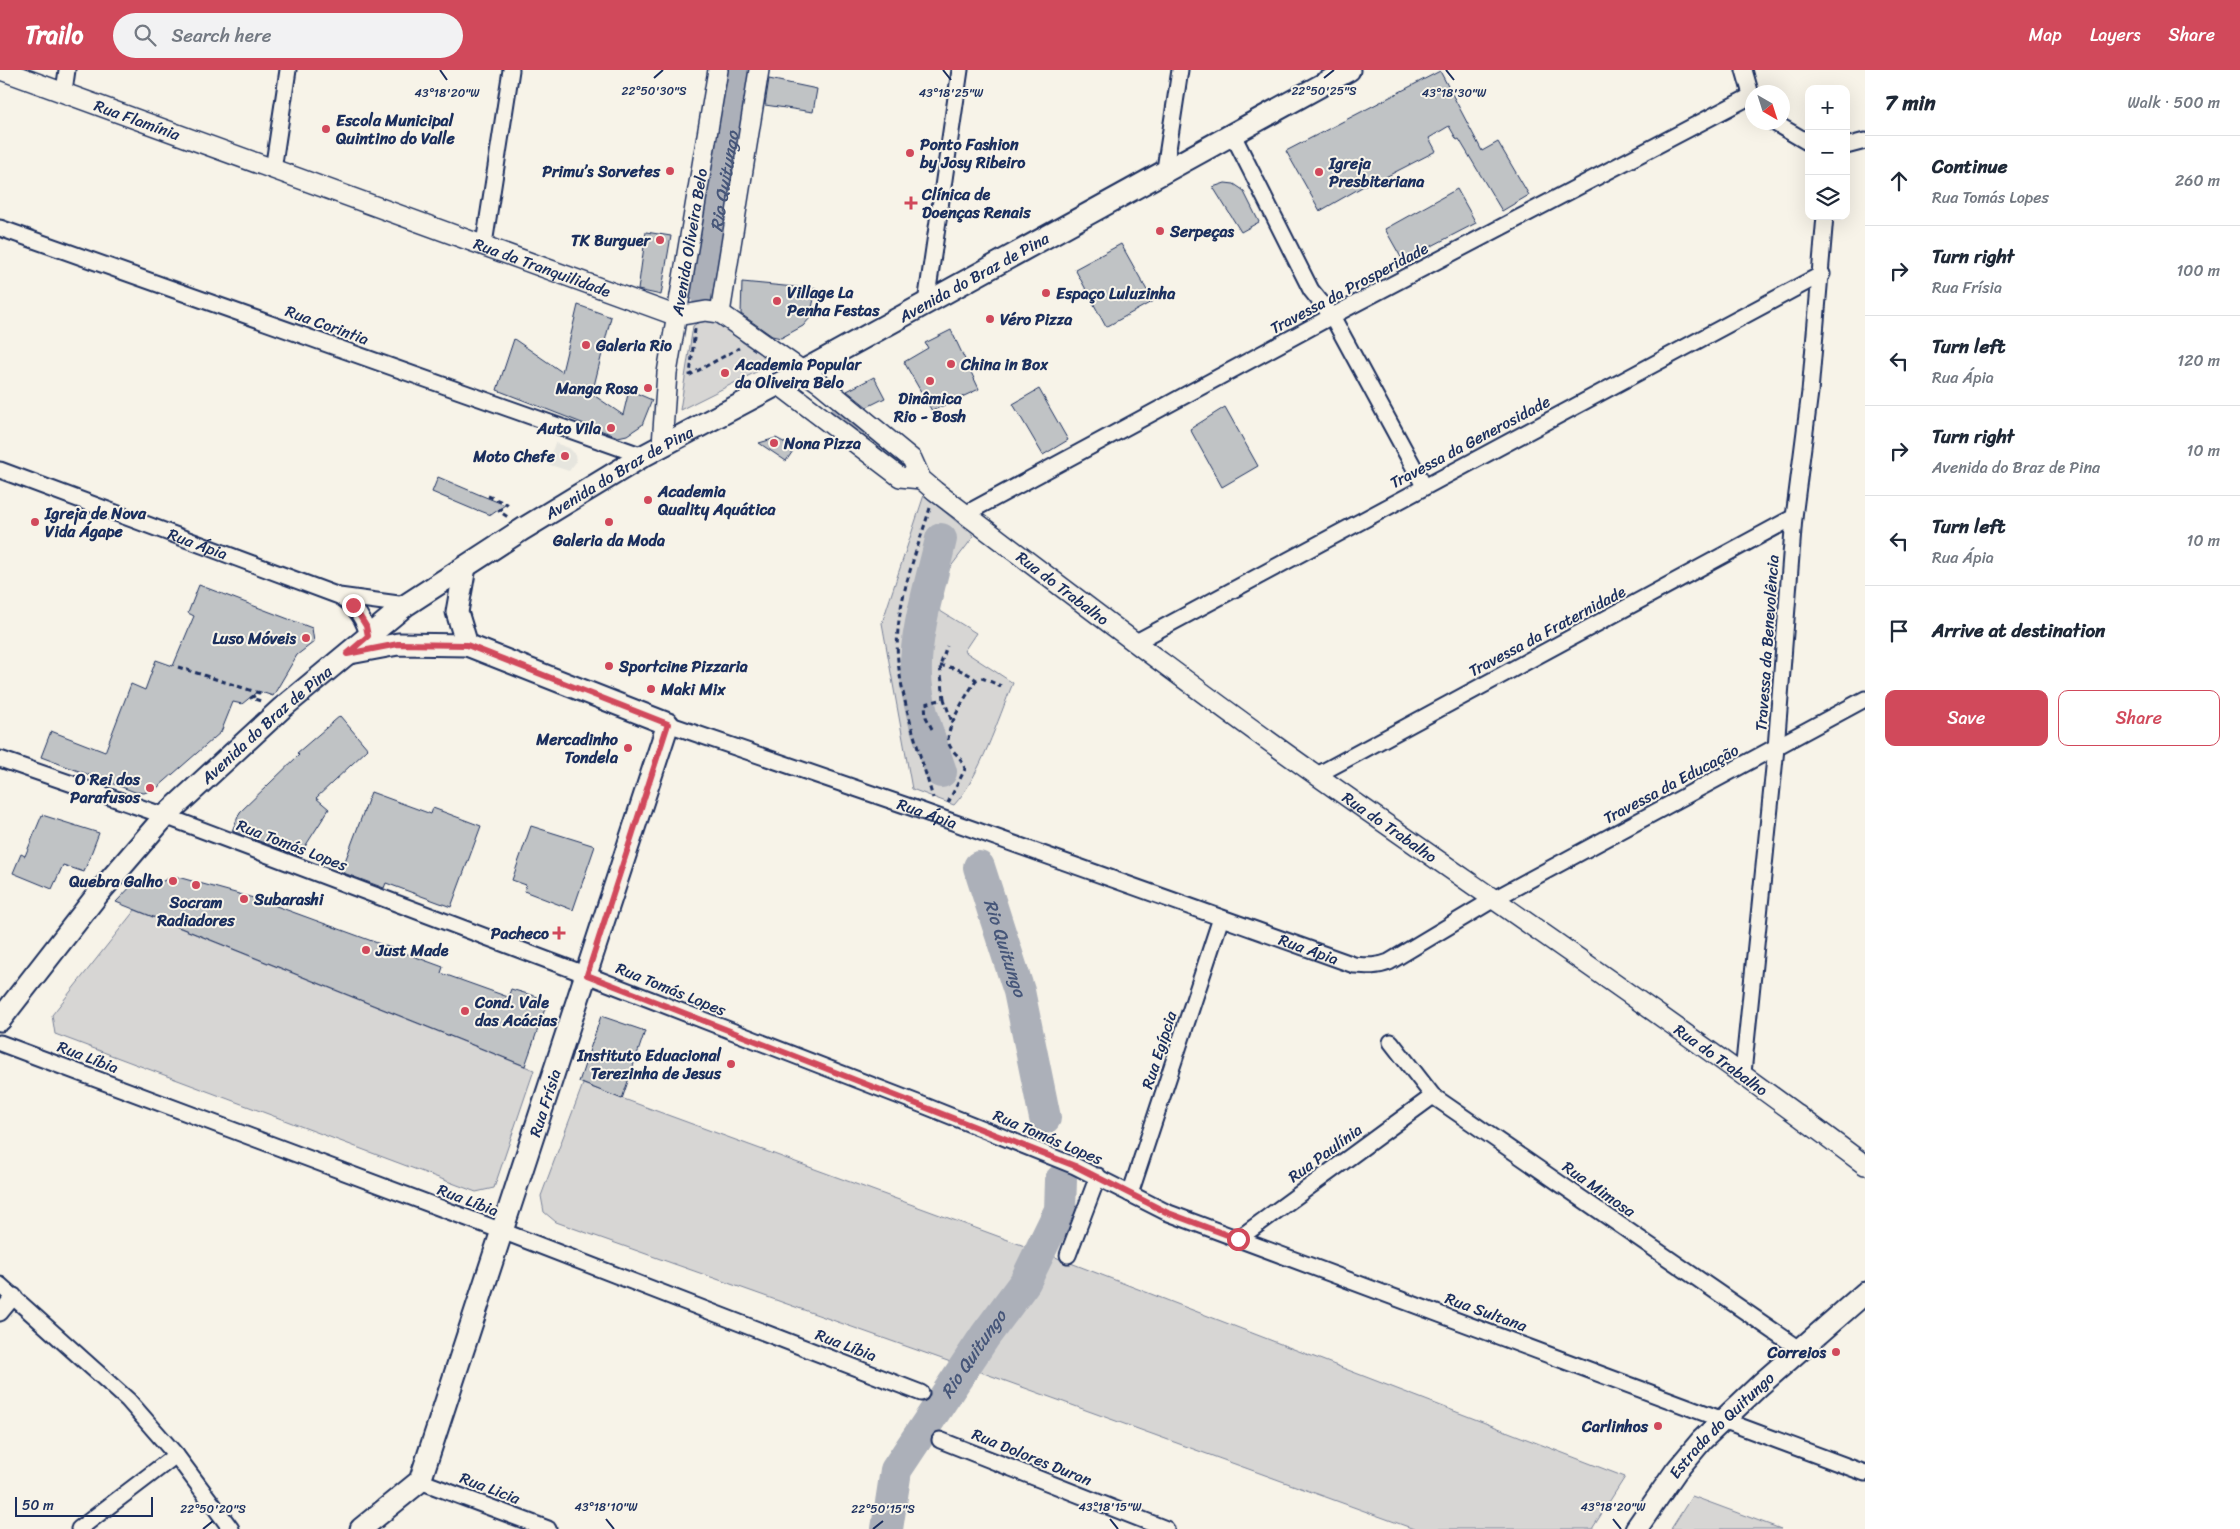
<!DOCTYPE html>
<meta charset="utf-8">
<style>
body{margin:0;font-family:Sriracha,sans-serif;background:#f2f2f3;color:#1f2937}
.controls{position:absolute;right:15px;top:15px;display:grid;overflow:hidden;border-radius:10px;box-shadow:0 5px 20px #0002}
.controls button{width:45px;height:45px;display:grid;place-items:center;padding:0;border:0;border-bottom:1px solid #e0e1e3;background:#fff;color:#1f2937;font:25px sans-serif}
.compass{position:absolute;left:1745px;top:15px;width:45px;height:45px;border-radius:50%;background:#fff;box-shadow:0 5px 20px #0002;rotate:141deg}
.scale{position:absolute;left:15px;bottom:12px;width:138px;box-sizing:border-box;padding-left:5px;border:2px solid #1b2f5e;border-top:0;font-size:14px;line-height:18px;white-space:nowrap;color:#1b2f5e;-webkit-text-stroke:4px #f7f3e8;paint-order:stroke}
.stop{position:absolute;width:15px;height:15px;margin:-11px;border:4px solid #d1495b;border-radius:50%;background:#fff}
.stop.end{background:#d1495b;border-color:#fff;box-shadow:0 1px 5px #0008}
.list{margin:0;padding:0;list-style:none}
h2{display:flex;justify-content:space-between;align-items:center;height:65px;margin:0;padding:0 20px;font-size:21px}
h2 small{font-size:16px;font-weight:400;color:#747a83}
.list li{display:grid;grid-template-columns:32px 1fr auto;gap:15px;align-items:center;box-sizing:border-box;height:90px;padding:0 20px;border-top:1px solid #e0e1e3}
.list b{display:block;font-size:19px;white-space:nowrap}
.list p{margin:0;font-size:16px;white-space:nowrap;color:#747a83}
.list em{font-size:16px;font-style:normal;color:#747a83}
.actions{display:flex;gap:10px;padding:15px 20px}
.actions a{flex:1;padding:11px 0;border:1px solid #d1495b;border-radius:10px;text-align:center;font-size:18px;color:#d1495b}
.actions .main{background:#d1495b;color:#fff}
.icon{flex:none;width:28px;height:28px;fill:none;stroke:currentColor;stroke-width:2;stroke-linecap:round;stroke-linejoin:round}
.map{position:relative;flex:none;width:1865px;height:1459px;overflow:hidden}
header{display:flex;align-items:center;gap:30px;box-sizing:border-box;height:70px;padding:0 25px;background:#d1495b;color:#fff}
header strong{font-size:24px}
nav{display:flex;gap:28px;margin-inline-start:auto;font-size:18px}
.search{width:350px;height:45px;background:#f2f2f3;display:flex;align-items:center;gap:12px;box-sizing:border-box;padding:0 18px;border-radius:28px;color:#747a83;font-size:19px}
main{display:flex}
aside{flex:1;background:#fff}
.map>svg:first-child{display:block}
.built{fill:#e6e5de}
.green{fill:#d7d6d4;stroke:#798299}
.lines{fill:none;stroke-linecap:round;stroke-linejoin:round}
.river{stroke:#acb0b9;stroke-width:32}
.building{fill:#c0c3c5;stroke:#1b2f5e}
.minor-casing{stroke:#1b2f5e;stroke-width:19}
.tertiary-casing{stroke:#1b2f5e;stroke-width:22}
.secondary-casing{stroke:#1b2f5e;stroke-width:25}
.path{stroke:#1b2f5e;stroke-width:3;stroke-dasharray:5 4;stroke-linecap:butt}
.minor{stroke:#f7f3e8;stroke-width:15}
.tertiary{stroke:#f7f3e8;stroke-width:19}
.secondary{stroke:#f7f3e8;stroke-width:21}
.route{stroke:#d1495b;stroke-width:6}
.ticks{fill:none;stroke:#1b2f5e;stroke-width:2}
.poi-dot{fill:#d1495b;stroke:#f7f3e8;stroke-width:2}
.labels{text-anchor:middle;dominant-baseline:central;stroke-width:4;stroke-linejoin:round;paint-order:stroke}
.street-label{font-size:16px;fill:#1b2f5e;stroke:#f7f3e8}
.poi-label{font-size:16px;font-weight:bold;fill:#1b2f5e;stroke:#f7f3e8;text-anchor:start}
.water-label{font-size:18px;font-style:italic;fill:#465679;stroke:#f7f3e8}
.ticks-label{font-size:12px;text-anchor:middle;fill:#1b2f5e;stroke:#f7f3e8;stroke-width:4;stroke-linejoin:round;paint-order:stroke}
</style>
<header>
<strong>Trailo</strong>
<div class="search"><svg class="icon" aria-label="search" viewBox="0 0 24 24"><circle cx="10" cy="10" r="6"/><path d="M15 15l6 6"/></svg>Search here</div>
<nav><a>Map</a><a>Layers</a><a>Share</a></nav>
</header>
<main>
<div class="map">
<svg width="1865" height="1459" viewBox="0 0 1865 1459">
<rect width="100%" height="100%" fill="#f7f3e8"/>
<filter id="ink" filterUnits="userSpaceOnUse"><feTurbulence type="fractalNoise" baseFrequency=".02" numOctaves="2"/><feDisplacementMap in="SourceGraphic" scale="10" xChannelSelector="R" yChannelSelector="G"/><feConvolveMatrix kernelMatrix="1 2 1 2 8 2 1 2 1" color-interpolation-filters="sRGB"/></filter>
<g filter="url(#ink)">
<!-- built -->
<polygon class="built" points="555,373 569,378 575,384 576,392 569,401 547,394"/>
<!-- green -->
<g class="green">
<polygon points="709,250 729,257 742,272 774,293 680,340 693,256 700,251"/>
<path d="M924 425 974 466 937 515 932 536 976 563 964 581 1013 613C998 649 980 707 954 735L912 719 882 553Z"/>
<polygon points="135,840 534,1000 494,1118 476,1122 55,964 52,945"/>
<polygon points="583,1014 1030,1178 959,1295 556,1152 544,1142 541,1126"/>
<polygon points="1050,1185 1625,1407 1592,1459 1414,1459 978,1301 1030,1228"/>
<polygon points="1692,1426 1781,1459 1671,1459"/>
</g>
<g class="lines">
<!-- river -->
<g class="river">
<path id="s1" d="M706 224 743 0"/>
<polyline points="842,352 909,401"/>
<path d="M941 469C932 509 914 564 916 605 917 638 931 671 941 702"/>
<path id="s2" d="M979 797 1019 921 1045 1048"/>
<path id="s3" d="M887 1459 896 1400 985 1266 1025 1212 1060 1140 1061 1110"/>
</g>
</g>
<!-- building -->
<g class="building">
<polygon points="1440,1 1482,81 1498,72 1529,125 1502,141 1459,69 1457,70 1449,56 1429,68 1436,81 1370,115 1369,113 1320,141 1286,81"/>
<polygon points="769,9 817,19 813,42 765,35"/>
<polygon points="1225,113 1234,114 1243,120 1259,152 1241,162 1213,117"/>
<polygon points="1457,119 1476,153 1403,191 1385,159"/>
<polygon points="646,162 671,166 661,225 638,220"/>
<polygon points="1121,174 1153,231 1106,257 1075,199"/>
<polygon points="742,212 816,219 810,248 803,256 781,268 772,266 741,244"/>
<polygon points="578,235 611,247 592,324 623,345 629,320 652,330 642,355 627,365 618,367 497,320 514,269 562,302"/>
<polygon points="951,260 979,319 932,341 904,292 928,278 925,273"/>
<polygon points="874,307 885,328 867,337 847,321"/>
<polygon points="1039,319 1068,370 1043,385 1013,334"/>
<polygon points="1225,337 1258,396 1222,417 1190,359"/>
<polygon points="776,368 795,378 786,391 759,373"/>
<polygon points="438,407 478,424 505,435 491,445 478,440 477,441 432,422"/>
<polygon points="199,515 312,558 314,572 297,585 273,626 258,621 242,634 233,632 221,662 157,718 144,723 135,722 41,687 51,661 105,682 131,614 145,620 156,590 173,596 194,546 188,543"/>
<polygon points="340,646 368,679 316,728 329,739 299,786 232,761 240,742 299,685 297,683"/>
<polygon points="371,722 431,744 433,738 481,756 451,837 386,813 384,818 341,802"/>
<polygon points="42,745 99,763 84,802 63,795 52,819 13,803 21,784 25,786"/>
<polygon points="531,756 595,776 573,840 524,821 526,815 512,810"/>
<polygon points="174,806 257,829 443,897 441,903 508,927 511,919 548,930 525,996 116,832 137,810 152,816"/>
<polygon points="601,946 645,961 622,1029 579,1012"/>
</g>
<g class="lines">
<!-- minor casing -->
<g class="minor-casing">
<g id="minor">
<polyline points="1744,0 1752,28"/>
<polyline points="64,21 67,0"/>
<polyline points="1773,52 1809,73"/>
<polyline points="1232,63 1311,220 1332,246 1424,416"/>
<polyline points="1846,76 1865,71"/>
<polyline points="1165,99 1180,0"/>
<polyline points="273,100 288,0"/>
<polyline points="0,158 643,386"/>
<polyline points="484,174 511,0"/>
<polyline points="926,233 960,0"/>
<path id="s4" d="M0 400 339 526 406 535"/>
<polyline points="965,444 1332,246 1751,26"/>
<path d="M341 527C356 537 365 549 368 567"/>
<polyline points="1136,572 1822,204"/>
<path id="s5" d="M668 654 919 740 1354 895C1367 896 1377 897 1389 892L1494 829 1865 629"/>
<polyline points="0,689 165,746 587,905 928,1037 1075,1096 1166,1142 1865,1403"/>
<polyline points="1317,705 1794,447"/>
<polyline points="1391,972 1433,1026 1801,1280"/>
<polyline points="0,973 502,1161 921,1323"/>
<polyline points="1743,1003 1776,678 1794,447 1810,322 1825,146"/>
<polyline points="1130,1124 1221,848"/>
<polyline points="1238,1169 1433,1026"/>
<polyline points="1068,1185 1098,1106"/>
<polyline points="0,1215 128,1330 176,1385 231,1459"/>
<polyline points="0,1243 14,1226"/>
<polyline points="940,1370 1166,1459"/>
<polyline points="420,1411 548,1459"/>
<polyline points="79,1459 176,1385"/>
</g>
</g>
<!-- tertiary casing -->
<g class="tertiary-casing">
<g id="tertiary">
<path id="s6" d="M1 0 677 246 706 241 720 243 821 314 912 389 921 409 935 421C1062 517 1189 615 1319 707 1502 836 1687 961 1865 1095"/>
<polyline points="720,243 759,0"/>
<polyline points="778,314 900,407 921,409"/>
<path id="s7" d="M662 375 667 303 718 0"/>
</g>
</g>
<!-- secondary casing -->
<g class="secondary-casing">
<g id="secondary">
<polyline points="465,497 457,542 467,575"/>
<polyline points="350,583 398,574 467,575 668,654 420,1411 361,1459"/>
<path id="s8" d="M0 950 98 824 165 746 282 638 406 535 523 459 643 386 803 301 1349 0"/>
<path id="s9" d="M1636 1459 1676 1401 1702 1370 1761 1314 1865 1223"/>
</g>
</g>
<!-- path -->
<g class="path">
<polyline points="695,259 690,305 739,278"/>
<polyline points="488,426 507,434 499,441 508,447"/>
<path d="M930 438C915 487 893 539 898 591 903 637 920 683 933 728"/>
<path d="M940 596C951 596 967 601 976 610L982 608 1001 616"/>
<polyline points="178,597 259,623 251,628 261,631"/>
<polyline points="944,629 940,596 947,576"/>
<polyline points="932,659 926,647 925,634 944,629 952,652"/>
<path d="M948 733 965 699C961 685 953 684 949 674 943 660 969 622 976 610"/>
</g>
<!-- minor -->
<use href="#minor" class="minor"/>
<!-- tertiary -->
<use href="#tertiary" class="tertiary"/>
<!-- secondary -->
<use href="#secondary" class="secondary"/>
</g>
</g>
<g class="lines" filter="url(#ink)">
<!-- route -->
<polyline class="route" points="353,535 366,556 368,566 347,584 398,574 467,575 668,654 587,905 1075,1096 1166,1142 1238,1169"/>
</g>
<!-- ticks -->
<path class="ticks" d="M440 0 447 10M943 0 951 10M1446 0 1454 10M654 8 663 0M1324 8 1334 0M606 1449 614 1459M1110 1449 1118 1459M1613 1449 1621 1459M203 1459 213 1451M873 1459 883 1451"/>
<!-- markers -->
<g class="poi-dot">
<circle cx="326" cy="59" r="5"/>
<circle cx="910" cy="83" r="5"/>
<circle cx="670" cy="101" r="5"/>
<circle cx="1319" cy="102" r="5"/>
<path d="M908.5 125.5h5v5h5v5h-5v5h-5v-5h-5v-5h5z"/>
<circle cx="1160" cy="161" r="5"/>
<circle cx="660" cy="170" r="5"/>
<circle cx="1046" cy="223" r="5"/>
<circle cx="777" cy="231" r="5"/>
<circle cx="990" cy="249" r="5"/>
<circle cx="586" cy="275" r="5"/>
<circle cx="951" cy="294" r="5"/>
<circle cx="725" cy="303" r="5"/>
<circle cx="930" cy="311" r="5"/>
<circle cx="648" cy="318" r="5"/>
<circle cx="611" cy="358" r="5"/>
<circle cx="774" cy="373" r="5"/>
<circle cx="565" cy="386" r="5"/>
<circle cx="648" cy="430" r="5"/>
<circle cx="35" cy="452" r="5"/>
<circle cx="609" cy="452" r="5"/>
<circle cx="306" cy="568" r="5"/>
<circle cx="609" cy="596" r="5"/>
<circle cx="651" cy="619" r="5"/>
<circle cx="628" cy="678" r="5"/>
<circle cx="150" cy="718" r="5"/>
<circle cx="173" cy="811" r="5"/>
<circle cx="196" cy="815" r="5"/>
<circle cx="244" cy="829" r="5"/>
<path d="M556.5 855.5h5v5h5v5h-5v5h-5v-5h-5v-5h5z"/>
<circle cx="366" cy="880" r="5"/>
<circle cx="465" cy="941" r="5"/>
<circle cx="731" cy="994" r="5"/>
<circle cx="1836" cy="1282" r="5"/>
<circle cx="1658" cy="1356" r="5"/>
</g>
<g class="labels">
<!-- street labels -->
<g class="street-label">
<text stroke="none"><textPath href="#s6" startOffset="145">Rua Flamínia</textPath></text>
<text stroke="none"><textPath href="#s7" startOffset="205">Avenida Oliveira Belo</textPath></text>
<text stroke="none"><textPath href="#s6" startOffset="576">Rua da Tranquilidade</textPath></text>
<text stroke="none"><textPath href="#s8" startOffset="1239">Avenida do Braz de Pina</textPath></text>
<text transform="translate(1349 218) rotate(-28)">Travessa da Prosperidade</text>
<text transform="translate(327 255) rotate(20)">Rua Corintia</text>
<text transform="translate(1470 372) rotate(-28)">Travessa da Generosidade</text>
<text stroke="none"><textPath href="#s8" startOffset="834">Avenida do Braz de Pina</textPath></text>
<text stroke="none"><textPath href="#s4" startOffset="211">Rua Ápia</textPath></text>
<text stroke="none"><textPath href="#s6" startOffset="1205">Rua do Trabalho</textPath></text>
<text transform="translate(1547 561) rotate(-28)">Travessa da Fraternidade</text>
<text transform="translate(1767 573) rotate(-86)">Travessa da Benevolência</text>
<text stroke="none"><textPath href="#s8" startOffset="399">Avenida do Braz de Pina</textPath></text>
<text transform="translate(1671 714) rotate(-28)">Travessa da Educação</text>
<text stroke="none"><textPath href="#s5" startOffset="274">Rua Ápia</textPath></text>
<text stroke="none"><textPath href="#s6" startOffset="1610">Rua do Trabalho</textPath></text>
<text transform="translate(292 775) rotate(21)">Rua Tomás Lopes</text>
<text stroke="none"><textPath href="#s5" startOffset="679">Rua Ápia</textPath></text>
<text transform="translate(671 919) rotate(22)">Rua Tomás Lopes</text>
<text transform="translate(1159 980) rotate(-72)">Rua Egípcia</text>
<text transform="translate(88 987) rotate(21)">Rua Líbia</text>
<text stroke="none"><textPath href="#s6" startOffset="2015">Rua do Trabalho</textPath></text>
<text transform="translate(545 1033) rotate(-72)">Rua Frísia</text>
<text transform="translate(1048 1067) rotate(23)">Rua Tomás Lopes</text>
<text transform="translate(1325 1083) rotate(-36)">Rua Paulínia</text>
<text transform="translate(1599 1119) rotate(35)">Rua Mimosa</text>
<text transform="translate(468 1130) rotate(21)">Rua Líbia</text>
<text transform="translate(1486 1242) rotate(20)">Rua Sultana</text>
<text transform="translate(846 1275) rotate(21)">Rua Líbia</text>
<text stroke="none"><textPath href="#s9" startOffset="135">Estrada do Quitungo</textPath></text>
<text transform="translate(1032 1387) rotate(22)">Rua Dolores Duran</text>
<text transform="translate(490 1418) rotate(21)">Rua Licia</text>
</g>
<!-- poi labels -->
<g class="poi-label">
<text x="336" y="50">Escola Municipal<tspan x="336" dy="18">Quintino do Valle</tspan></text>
<text x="920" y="74">Ponto Fashion<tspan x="920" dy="18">by Josy Ribeiro</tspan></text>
<text x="1329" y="93">Igreja<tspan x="1329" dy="18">Presbiteriana</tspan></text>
<text x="660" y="101" text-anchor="end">Primu’s Sorvetes</text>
<text x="922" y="124">Clínica de<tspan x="922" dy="18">Doenças Renais</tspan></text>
<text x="1170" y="161">Serpeças</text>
<text x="650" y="170" text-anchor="end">TK Burguer</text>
<text x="787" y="222">Village La<tspan x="787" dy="18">Penha Festas</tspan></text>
<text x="1056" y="223">Espaço Luluzinha</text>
<text x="1000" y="249">Véro Pizza</text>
<text x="596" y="275">Galeria Rio</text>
<text x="735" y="294">Academia Popular<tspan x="735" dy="18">da Oliveira Belo</tspan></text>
<text x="961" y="294">China in Box</text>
<text x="638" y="318" text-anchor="end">Manga Rosa</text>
<text x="930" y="328" text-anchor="middle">Dinâmica<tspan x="930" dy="18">Rio - Bosh</tspan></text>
<text x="601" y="358" text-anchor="end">Auto Vila</text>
<text x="784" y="373">Nona Pizza</text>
<text x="555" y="386" text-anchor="end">Moto Chefe</text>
<text x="658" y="421">Academia<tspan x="658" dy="18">Quality Aquática</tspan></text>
<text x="45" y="443">Igreja de Nova<tspan x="45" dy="18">Vida Ágape</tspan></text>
<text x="609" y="470" text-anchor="middle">Galeria da Moda</text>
<text x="296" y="568" text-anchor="end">Luso Móveis</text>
<text x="619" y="596">Sportcine Pizzaria</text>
<text x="661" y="619">Maki Mix</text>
<text x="618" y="669" text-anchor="end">Mercadinho<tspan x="618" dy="18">Tondela</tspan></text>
<text x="140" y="709" text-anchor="end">O Rei dos<tspan x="140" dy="18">Parafusos</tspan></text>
<text x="163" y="811" text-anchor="end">Quebra Galho</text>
<text x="254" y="829">Subarashi</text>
<text x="196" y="832" text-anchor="middle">Socram<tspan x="196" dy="18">Radiadores</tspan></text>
<text x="549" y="863" text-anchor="end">Pacheco</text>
<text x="376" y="880">Just Made</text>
<text x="475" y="932">Cond. Vale<tspan x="475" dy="18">das Acácias</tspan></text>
<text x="721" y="985" text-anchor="end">Instituto Eduacional<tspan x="721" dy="18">Terezinha de Jesus</tspan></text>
<text x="1826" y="1282" text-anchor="end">Correios</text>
<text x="1648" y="1356" text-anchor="end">Carlinhos</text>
</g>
<!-- water labels -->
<g class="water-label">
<text stroke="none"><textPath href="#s1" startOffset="114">Rio Quitungo</textPath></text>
<text stroke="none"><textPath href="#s2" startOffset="85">Rio Quitungo</textPath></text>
<text stroke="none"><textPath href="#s3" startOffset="199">Rio Quitungo</textPath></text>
</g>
</g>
<g class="ticks-label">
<text x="654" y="25">22°50'30"S</text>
<text x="1324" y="25">22°50'25"S</text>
<text x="447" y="27">43°18'20"W</text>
<text x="951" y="27">43°18'25"W</text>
<text x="1454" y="27">43°18'30"W</text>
<text x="606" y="1441">43°18'10"W</text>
<text x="1110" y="1441">43°18'15"W</text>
<text x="1613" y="1441">43°18'20"W</text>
<text x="213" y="1443">22°50'20"S</text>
<text x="883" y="1443">22°50'15"S</text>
</g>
</svg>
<div class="controls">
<button>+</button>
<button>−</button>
<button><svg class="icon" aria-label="layers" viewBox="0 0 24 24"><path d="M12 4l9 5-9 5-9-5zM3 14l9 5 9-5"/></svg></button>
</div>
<svg class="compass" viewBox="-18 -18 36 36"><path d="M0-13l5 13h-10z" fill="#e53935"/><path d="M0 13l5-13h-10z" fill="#747a83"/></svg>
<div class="scale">50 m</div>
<div class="stop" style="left:1238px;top:1169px"></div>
<div class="stop end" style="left:353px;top:535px"></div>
</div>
<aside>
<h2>7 min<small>Walk · 500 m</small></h2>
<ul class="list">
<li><svg class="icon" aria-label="ahead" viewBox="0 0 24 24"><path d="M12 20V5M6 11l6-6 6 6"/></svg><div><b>Continue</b><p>Rua Tomás Lopes</p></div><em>260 m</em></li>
<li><svg class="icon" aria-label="right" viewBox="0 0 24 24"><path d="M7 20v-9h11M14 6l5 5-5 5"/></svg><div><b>Turn right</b><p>Rua Frísia</p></div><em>100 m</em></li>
<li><svg class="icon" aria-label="left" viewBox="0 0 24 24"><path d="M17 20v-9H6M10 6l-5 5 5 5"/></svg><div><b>Turn left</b><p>Rua Ápia</p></div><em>120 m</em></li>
<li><svg class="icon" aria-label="right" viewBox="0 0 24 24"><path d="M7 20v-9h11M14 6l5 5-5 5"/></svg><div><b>Turn right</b><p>Avenida do Braz de Pina</p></div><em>10 m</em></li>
<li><svg class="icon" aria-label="left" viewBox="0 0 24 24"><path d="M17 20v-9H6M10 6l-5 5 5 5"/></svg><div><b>Turn left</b><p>Rua Ápia</p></div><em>10 m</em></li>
<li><svg class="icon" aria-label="arrive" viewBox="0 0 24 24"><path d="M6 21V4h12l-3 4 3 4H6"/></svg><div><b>Arrive at destination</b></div></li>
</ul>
<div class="actions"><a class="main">Save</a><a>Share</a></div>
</aside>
</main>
